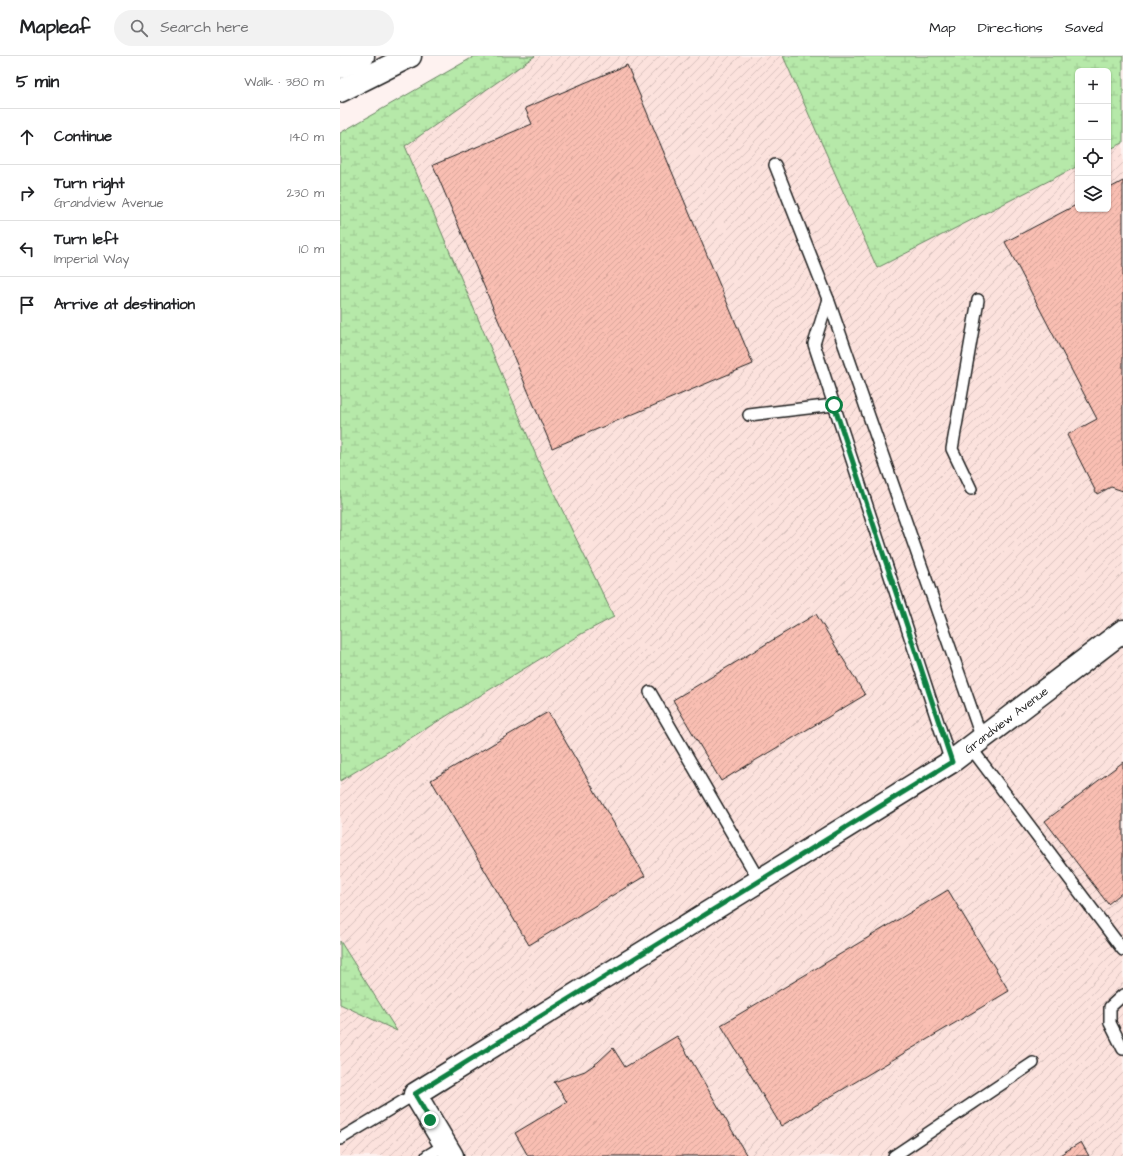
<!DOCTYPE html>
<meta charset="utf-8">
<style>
body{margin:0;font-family:"Architects Daughter",sans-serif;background:#f2f2f2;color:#202124}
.controls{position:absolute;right:12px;top:12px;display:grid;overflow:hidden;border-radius:6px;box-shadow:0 1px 3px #0004}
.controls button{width:36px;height:36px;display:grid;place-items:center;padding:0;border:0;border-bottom:1px solid #e0e0e0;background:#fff;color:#202124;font:20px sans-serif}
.stop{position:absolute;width:12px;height:12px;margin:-9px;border:3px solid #0b8043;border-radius:50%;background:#fff}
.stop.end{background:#0b8043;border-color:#fff;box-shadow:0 1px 4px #0008}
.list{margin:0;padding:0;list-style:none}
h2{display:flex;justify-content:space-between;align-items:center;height:52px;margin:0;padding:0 16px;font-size:17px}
h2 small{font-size:13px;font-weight:400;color:#757577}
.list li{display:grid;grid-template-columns:26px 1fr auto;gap:12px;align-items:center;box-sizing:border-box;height:56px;padding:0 16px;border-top:1px solid #e0e0e0}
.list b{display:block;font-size:15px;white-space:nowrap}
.list p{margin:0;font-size:13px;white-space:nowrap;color:#757577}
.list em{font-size:13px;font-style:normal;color:#757577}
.icon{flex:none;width:22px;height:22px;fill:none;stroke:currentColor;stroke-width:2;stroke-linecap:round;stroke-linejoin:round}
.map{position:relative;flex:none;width:783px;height:1100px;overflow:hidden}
header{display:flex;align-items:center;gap:24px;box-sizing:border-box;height:56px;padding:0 20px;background:#fff;border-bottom:1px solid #e0e0e0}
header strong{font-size:19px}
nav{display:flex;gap:22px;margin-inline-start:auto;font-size:14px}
.search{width:280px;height:36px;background:#f2f2f2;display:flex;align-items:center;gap:10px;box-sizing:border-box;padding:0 14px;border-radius:22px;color:#757577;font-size:15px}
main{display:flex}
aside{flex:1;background:#fff}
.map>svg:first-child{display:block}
.industrial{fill:url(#industrial-furrows)}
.wetland{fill:url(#wetland-marsh);stroke:#698262}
.building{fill:url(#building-hatch);stroke:#1c1c1c}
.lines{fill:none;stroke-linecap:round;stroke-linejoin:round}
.lane-casing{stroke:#1c1c1c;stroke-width:14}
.street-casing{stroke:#1c1c1c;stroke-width:25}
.highway-casing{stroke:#1c1c1c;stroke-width:25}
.lane{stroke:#fff;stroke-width:11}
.street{stroke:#fff;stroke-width:22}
.highway{stroke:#fff;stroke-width:22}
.route{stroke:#0b8043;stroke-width:5}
.labels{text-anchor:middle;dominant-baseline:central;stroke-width:3.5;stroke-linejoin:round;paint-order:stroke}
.street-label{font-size:12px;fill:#1c1c1c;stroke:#fff}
</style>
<header>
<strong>Mapleaf</strong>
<div class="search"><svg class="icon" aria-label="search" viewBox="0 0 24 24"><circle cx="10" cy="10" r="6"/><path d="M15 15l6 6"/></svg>Search here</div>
<nav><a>Map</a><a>Directions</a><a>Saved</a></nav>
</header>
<main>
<aside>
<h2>5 min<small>Walk · 380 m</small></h2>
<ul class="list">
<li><svg class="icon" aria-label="ahead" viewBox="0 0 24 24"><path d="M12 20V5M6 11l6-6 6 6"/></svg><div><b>Continue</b></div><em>140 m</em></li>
<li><svg class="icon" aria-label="right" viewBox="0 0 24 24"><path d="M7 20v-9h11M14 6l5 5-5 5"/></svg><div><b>Turn right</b><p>Grandview Avenue</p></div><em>230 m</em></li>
<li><svg class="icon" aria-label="left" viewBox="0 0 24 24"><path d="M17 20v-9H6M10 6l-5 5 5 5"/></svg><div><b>Turn left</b><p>Imperial Way</p></div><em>10 m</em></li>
<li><svg class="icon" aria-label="arrive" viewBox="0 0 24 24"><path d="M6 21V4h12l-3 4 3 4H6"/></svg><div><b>Arrive at destination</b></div></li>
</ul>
</aside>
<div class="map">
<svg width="783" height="1100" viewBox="0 0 783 1100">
<defs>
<pattern id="industrial-furrows" width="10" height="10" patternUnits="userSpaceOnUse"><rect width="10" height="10" fill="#fce2dd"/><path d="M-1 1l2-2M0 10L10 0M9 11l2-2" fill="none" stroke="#d7c1bd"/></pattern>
<pattern id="wetland-marsh" width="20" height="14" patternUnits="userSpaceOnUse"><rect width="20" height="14" fill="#b6e9a9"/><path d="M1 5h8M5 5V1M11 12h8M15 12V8" fill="none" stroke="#9cc791"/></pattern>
<pattern id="building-hatch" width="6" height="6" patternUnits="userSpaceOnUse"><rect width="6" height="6" fill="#f9beb2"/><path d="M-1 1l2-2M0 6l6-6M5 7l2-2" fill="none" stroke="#d5a398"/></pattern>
</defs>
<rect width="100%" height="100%" fill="#fef2f0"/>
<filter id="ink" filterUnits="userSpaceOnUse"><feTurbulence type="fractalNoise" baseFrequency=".025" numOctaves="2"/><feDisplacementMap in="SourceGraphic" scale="8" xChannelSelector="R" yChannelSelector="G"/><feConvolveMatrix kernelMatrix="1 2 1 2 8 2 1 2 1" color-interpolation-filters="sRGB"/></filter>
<g filter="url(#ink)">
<!-- industrial -->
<polygon class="industrial" points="195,0 443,0 538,212 738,110 738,153 768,153 768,94 783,87 783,1100 0,1100 0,948 56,974 0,885 0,725 241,578 274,561 198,404 65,90"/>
<!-- wetland -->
<g class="wetland">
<polygon points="135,0 195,0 65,90 198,404 274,561 241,578 0,725 0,77"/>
<polygon points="443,0 783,0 783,87 768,94 768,15 738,15 738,110 537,212"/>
<polygon points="0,885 57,975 0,948"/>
</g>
<!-- building -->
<g class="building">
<polygon points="287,9 413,308 212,392 93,109 192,68 185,52"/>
<polygon points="783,125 783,435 771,431 757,438 727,379 757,363 665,186 738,148 738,153 768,153 768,133"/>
<polygon points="476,558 525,639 381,725 333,644"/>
<polygon points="208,656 305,820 189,889 91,724"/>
<polygon points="783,706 783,836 768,848 705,765"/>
<polygon points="608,834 669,935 441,1070 381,969"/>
<polygon points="337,980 407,1100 188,1100 175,1077 227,1046 214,1026 245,1015 258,1006 273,992 285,1011"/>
<polygon points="741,1086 749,1100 718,1100"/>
</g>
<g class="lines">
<!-- lane casing -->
<g class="lane-casing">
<g id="lane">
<polyline points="435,109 488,243 642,683"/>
<polyline points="488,243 474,288 611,706"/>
<polyline points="409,359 494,349"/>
<polyline points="631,433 612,393 638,244"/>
<polyline points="310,636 419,824"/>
<polyline points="631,692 783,894"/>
<polyline points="783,939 770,951 770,967 783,993"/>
<polyline points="0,1083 75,1038"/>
<polyline points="87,1100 105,1089"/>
<polyline points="554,1100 693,1007"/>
</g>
</g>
<!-- street casing -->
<g class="street-casing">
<g id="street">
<path id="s1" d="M112 1100 75 1038 611 706 783 575"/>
</g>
</g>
<!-- highway casing -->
<g class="highway-casing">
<g id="highway">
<polyline points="0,11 23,0"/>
<polyline points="0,35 70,0"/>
</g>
</g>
<!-- lane -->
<use href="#lane" class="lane"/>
<!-- street -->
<use href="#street" class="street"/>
<!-- highway -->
<use href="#highway" class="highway"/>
</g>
</g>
<g class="lines" filter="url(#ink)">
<!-- route -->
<polyline class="route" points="90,1064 75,1038 612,706 494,349"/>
</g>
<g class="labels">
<!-- street labels -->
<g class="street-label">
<text stroke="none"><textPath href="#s1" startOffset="772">Grandview Avenue</textPath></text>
</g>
</g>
</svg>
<div class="controls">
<button>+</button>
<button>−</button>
<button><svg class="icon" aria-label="locate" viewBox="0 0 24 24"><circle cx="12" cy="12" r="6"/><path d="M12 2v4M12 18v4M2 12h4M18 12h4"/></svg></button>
<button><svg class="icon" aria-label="layers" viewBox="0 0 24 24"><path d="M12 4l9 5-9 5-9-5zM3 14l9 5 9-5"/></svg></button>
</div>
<div class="stop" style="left:494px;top:349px"></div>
<div class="stop end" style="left:90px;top:1064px"></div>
</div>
</main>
